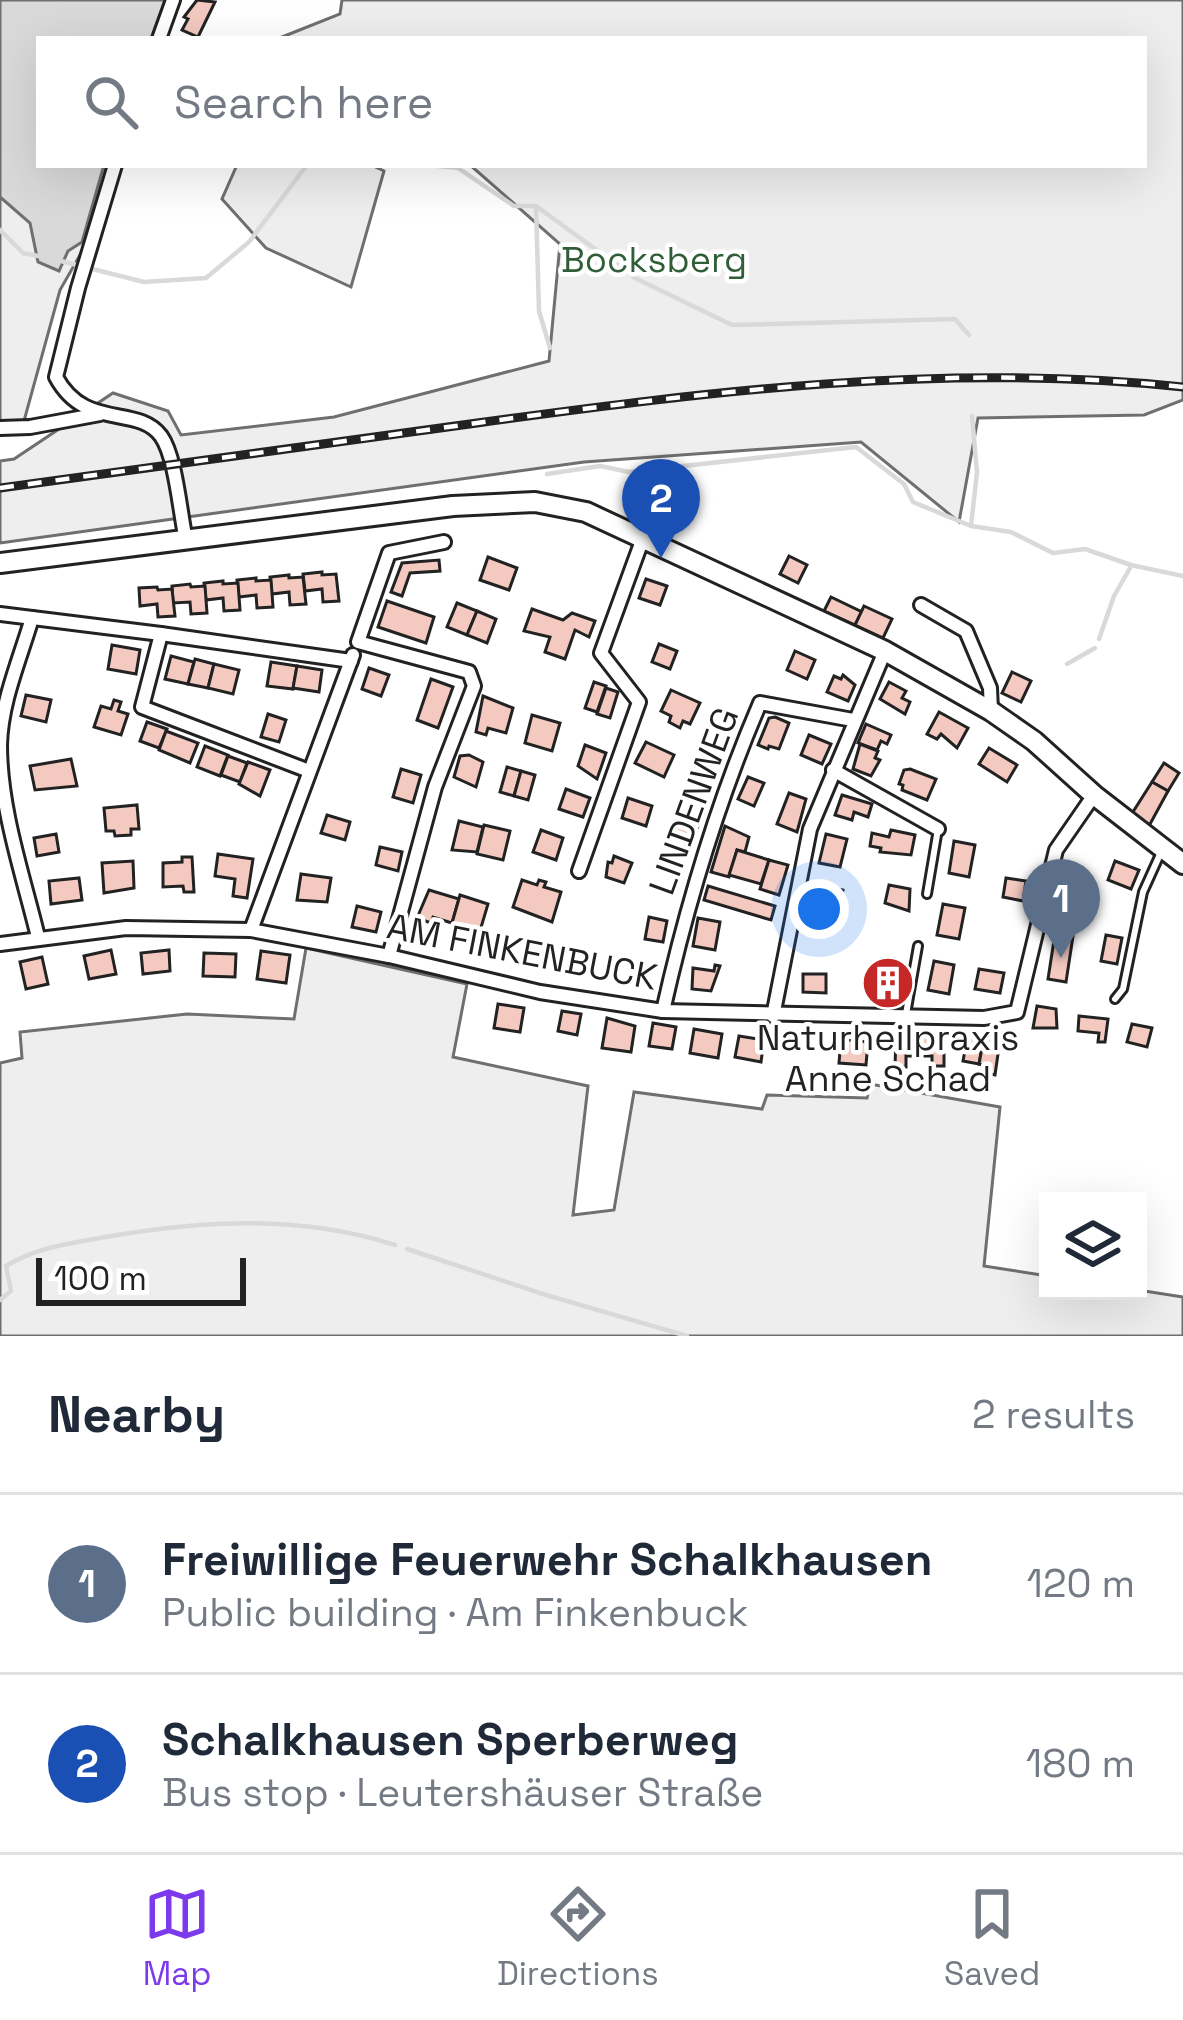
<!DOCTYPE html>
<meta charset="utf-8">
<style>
body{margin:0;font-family:"Space Grotesk",sans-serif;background:#f6f6f7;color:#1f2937}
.controls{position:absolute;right:36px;bottom:36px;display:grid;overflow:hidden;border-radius:0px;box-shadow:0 12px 48px #0002}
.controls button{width:108px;height:108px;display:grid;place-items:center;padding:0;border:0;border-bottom:3px solid #e0e1e3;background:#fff;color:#1f2937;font:60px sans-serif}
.scale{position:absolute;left:36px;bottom:30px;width:210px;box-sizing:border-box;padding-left:12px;border:6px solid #222;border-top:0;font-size:33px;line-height:42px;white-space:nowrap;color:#222;-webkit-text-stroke:9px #fff;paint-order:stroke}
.you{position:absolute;left:819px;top:909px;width:42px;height:42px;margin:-30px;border:9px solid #fff;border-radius:50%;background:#1a73e8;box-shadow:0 0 0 18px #1a73e833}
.badge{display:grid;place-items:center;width:78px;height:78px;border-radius:50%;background:#7c3aed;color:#fff;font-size:39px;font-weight:700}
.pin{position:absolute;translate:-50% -99px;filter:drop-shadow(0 3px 6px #0008)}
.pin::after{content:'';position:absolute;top:63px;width:42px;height:36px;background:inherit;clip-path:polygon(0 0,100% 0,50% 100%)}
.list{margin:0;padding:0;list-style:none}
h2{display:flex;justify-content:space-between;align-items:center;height:156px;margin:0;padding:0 48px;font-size:51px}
h2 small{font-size:39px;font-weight:400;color:#747a83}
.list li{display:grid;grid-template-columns:78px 1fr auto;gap:36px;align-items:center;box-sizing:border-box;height:180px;padding:0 48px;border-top:3px solid #e0e1e3}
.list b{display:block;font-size:45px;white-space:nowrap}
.list p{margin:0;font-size:39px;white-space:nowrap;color:#747a83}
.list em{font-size:39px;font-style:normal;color:#747a83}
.icon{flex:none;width:66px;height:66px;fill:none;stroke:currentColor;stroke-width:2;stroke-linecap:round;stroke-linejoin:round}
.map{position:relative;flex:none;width:1183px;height:1336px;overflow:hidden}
.search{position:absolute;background:#fff;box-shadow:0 12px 48px #0002;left:36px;right:36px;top:36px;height:132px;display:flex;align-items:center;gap:30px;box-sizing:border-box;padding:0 42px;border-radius:0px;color:#747a83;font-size:45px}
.sheet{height:516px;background:#fff}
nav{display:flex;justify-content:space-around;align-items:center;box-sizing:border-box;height:168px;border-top:3px solid #e0e1e3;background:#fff;font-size:33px;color:#747a83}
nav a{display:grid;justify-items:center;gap:6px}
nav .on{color:#7c3aed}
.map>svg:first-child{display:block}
.green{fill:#eee;stroke:#6f6f6f;stroke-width:3}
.water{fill:#d9d9d9;stroke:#6f6f6f;stroke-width:3}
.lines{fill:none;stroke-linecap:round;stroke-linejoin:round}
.stream{stroke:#d9d9d9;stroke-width:4.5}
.building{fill:#f3c9c0;stroke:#222;stroke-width:3}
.lane-casing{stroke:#222;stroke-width:12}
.street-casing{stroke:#222;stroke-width:18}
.secondary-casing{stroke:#222;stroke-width:24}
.lane{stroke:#fff;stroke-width:6}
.street{stroke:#fff;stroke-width:12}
.secondary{stroke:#fff;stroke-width:18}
.rail-casing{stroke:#222;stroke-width:9}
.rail{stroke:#fff;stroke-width:4.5;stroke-dasharray:14;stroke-linecap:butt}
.labels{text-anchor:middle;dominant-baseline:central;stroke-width:9;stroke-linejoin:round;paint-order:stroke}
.park-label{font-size:36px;fill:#2f5e38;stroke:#fff}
.street-label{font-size:36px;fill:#222;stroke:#fff}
.poi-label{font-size:36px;fill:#222;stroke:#fff}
</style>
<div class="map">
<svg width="1183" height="1336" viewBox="0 0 1183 1336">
<rect width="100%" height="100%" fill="#fff"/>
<!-- green -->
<g class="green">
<polygon points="0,0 167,0 150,39 39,39 39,165 107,165 88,241 60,290 24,421 0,421"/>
<polygon points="342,0 1183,0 1183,400 1144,415 978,418 959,522 861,442 584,462 0,543 0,461 14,459 113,393 168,411 181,435 334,417 549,361 560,244 470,165 1144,165 1144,39 277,39 340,14"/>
<polygon points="237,165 371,165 384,171 351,287 266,248 222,199"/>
<polygon points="306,948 467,984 453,1057 588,1086 573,1215 614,1210 634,1092 762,1109 767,1095 867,1098 870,1084 1000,1107 984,1266 1048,1276 1048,1291 1138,1290 1183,1297 1183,1336 0,1336 0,1063 22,1058 20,1032 187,1014 294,1019"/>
</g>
<!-- water -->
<polygon class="water" points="0,0 165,0 151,39 39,39 39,165 104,165 82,242 68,251 59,271 38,262 30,223 0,197"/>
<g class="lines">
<!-- stream -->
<g class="stream">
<polyline points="429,165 458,168 514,206 536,206 635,278 732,325 955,319 969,335"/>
<polyline points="536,206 539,311 550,348"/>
<polyline points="0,230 23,253 38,256"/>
<polyline points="61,261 144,282 206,278 249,242 307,165"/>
<polyline points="972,416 977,472 971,526 1011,532 1053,553 1085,549 1131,565 1183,576"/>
<polyline points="547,474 600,466 629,472 856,447 904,484 913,502 971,526"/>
<polyline points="1099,639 1114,596 1130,568"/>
<polyline points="1067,664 1095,648"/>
<polyline points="407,1249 546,1295 687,1336"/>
<path d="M0 1300 11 1291 6 1266C39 1246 73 1243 111 1236 206 1220 302 1215 395 1245"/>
</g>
</g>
<!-- building -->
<g class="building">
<polygon points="197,0 215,2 198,37 182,30 188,19 184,17"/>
<polygon points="789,556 807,565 798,583 780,574"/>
<polygon points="488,557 517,568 509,590 480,580"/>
<polygon points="439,560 440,571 410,573 402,596 391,592 402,563"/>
<polygon points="322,572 322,575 336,574 339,601 323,602 322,589 305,591 303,574"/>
<polygon points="289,575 289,578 303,577 306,604 290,605 289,592 272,594 270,577"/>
<polygon points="256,578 256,581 271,580 273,607 257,608 256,595 239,597 237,580"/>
<polygon points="646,579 667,586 660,605 639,598"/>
<polygon points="223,581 223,584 238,583 240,610 224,611 223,598 206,600 204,583"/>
<polygon points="190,584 191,587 205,586 207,613 191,614 190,602 173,603 172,586"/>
<polygon points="157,587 158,590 172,589 175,616 158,617 157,604 140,606 139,588"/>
<polygon points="831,597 862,612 855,625 824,611"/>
<polygon points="387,601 434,617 426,643 378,627"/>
<polygon points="457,603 477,611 467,635 447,627"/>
<polygon points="864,606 892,619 883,638 855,625"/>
<polygon points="532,609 563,620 572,613 595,621 589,637 575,630 565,659 545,652 550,637 524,631"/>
<polygon points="477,611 496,619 487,643 467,635"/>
<polygon points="659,644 677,651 670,669 652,662"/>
<polygon points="112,645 140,650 136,674 108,669"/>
<polygon points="795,651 815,660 807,679 787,670"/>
<polygon points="171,656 194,662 188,684 165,679"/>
<polygon points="195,659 214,664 208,688 188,684"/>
<polygon points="271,662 297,666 293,689 267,686"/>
<polygon points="214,664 239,670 233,694 208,688"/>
<polygon points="297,666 322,670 319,692 293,688"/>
<polygon points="369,668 389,675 381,696 362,689"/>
<polygon points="1012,672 1031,681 1021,702 1002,693"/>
<polygon points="843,675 855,685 848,701 827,692 834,676 841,679"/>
<polygon points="431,679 453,687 438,728 417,720"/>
<polygon points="594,682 606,686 597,712 585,708"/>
<polygon points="889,682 906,691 902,698 910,702 905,714 880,699"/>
<polygon points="606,688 618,692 610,718 597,714"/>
<polygon points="671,690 700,703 690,724 683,721 680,728 669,722 671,716 661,711"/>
<polygon points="26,695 51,700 46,722 21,716"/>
<polygon points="483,696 513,708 506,733 488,728 486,735 476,732"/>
<polygon points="114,700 121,702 118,711 128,714 121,735 94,727 101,706 111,709"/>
<polygon points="939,712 968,728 957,748 941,734 937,739 927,734"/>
<polygon points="268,714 286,720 279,742 261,737"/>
<polygon points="532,715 560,723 552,751 525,743"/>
<polygon points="775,717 789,723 779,749 769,746 768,749 758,745 769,718"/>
<polygon points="147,722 167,729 159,748 140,741"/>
<polygon points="866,724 891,735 887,744 881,741 877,750 858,743"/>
<polygon points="166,731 198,743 190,763 159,750"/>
<polygon points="809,735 831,744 822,764 801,755"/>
<polygon points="646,742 674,755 664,777 635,763"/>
<polygon points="860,744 878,751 875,758 880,760 871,776 853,769"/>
<polygon points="585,745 606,753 597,779 578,766"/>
<polygon points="205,746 228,755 220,776 197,767"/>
<polygon points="989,748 1017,765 1007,782 979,764"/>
<polygon points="469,755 483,762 476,787 454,777 460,756"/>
<polygon points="228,756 247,763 240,782 221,775"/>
<polygon points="71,759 77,786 35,790 30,766"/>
<polygon points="248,762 270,770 260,796 239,784"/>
<polygon points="1164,763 1179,773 1168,791 1152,782"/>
<polygon points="507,767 521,771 514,796 500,792"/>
<polygon points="401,769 421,775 413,803 393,797"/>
<polygon points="910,769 936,779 927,800 902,790 903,785 899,784 904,770"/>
<polygon points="521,771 535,775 528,800 514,796"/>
<polygon points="748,777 764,783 754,806 738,799"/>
<polygon points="1152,782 1168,791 1149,826 1131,815"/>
<polygon points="566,789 590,798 583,817 559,809"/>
<polygon points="789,793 806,799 797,832 777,824"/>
<polygon points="842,795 872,804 868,817 854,812 852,820 835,815"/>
<polygon points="628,798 652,806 646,826 622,818"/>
<polygon points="137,805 139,829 131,829 131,835 115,836 114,831 106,831 104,808"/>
<polygon points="327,815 350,822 345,840 321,833"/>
<polygon points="677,816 699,823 693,842 671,835"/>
<polygon points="459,821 483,827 477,852 452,850"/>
<polygon points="484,825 510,831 503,860 477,854"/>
<polygon points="725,826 749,837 745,852 737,850 729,877 711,872"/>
<polygon points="541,830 563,838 556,860 533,852"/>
<polygon points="891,830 915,835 911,855 880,852 881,848 870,846 872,833 889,837"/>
<polygon points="56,834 59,852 37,856 34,838"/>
<polygon points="826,834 847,839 840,867 819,863"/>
<polygon points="954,841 975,845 969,877 949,873"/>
<polygon points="380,847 402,852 398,871 376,865"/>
<polygon points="737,850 769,860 761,884 729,875"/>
<polygon points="218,854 253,859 247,898 233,896 235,879 215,876"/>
<polygon points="614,856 632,863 624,883 606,877 608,862 612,863"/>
<polygon points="182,857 192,857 194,892 184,892 183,886 163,887 163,863 182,862"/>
<polygon points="769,860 788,865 779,895 760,889"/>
<polygon points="133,861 134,888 104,893 102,863"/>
<polygon points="1115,861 1139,870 1131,889 1108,880"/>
<polygon points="301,874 331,878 327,902 297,900"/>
<polygon points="79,878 82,900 51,904 49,881"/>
<polygon points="1006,878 1026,881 1023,901 1003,897"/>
<polygon points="522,880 537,885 539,880 546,882 544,887 561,892 552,922 513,907"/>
<polygon points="819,884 843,890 839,909 814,904"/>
<polygon points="889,885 910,889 909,911 885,903"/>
<polygon points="708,886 775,906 771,920 704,900"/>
<polygon points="429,890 459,899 452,923 433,917 431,923 417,918"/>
<polygon points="460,895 488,904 480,931 452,923"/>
<polygon points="943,904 965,908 959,939 937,935"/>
<polygon points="357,906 381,912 376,932 352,927"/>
<polygon points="649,917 667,921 663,942 645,939"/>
<polygon points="698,918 720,922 715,950 693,946"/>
<polygon points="1055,934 1073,936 1066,982 1048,979"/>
<polygon points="1106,935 1122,938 1117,964 1101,961"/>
<polygon points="111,950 116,974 89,979 84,956"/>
<polygon points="169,950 170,971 143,974 141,953"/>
<polygon points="261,951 290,955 286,983 257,979"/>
<polygon points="204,953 236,954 235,977 203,976"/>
<polygon points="42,957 48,984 26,989 20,962"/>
<polygon points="934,961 954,965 949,994 928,990"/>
<polygon points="715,965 720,966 711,991 692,989 693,968 714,971"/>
<polygon points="979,969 1004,973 1000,993 975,989"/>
<polygon points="879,973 899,977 895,999 875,995"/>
<polygon points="803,974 826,974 826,993 803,992"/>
<polygon points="498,1004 524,1008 520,1032 494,1028"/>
<polygon points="1037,1006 1056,1009 1057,1028 1033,1028"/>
<polygon points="562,1011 581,1014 577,1035 558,1031"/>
<polygon points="1079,1016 1108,1019 1105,1042 1098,1042 1099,1033 1078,1031"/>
<polygon points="607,1018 635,1026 631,1052 602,1048"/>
<polygon points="653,1023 676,1027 672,1049 649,1046"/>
<polygon points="1132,1024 1152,1028 1147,1047 1127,1042"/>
<polygon points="694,1029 722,1034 718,1058 690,1053"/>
<polygon points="896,1034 920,1034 920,1056 906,1056 906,1067 895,1067"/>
<polygon points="920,1034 944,1035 944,1066 932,1066 932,1056 920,1056"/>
<polygon points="968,1034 984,1037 979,1064 963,1061"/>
<polygon points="739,1036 764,1040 761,1062 735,1057"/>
<polygon points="984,1037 1000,1040 995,1075 987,1073 988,1066 979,1064"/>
<polygon points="841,1039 868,1042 866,1065 839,1063"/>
</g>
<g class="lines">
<!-- lane casing -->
<g class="lane-casing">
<g id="lane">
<polyline points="927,894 938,829"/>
<polyline points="1115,999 1123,989 1143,892 1162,850"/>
<polyline points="906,1014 918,946"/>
</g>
</g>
<!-- street casing -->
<g class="street-casing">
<g id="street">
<polyline points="159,39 173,0"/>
<path d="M115 165 78 288 56 377C85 431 137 404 161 436 176 457 180 514 186 540"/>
<polyline points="0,428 30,427 100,414"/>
<polyline points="921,605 966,631 990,688 991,711"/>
<polyline points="0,614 161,634"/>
<path d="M32 618C20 659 1 702 0 745 0 809 23 875 38 937"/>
<polyline points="833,770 938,829"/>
<polyline points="309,771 142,707 161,634 351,661"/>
<polyline points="579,871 639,702 601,653 643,538"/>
<polyline points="251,930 353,655"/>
<polyline points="0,944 126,928 251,930 389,956 540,992 663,1011 984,1018 1017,1012 1056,850 1094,795"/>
<polyline points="389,956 435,787 474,686 469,672 358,642 389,553 444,542"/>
<path d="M663 1011C687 904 717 803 760 703L853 720"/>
<polyline points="773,1016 810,829 885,651"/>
</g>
</g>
<!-- secondary casing -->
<g class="secondary-casing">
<polyline id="secondary" points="0,563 453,506 535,502 586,512 885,651 991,711 1034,741 1094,795 1183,864"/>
</g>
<!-- lane -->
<use href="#lane" class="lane"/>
<!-- street -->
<use href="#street" class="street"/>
<!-- secondary -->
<use href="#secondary" class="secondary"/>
<!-- rail casing -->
<g class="rail-casing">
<path id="rail" d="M0 488C159 466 318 445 477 423 712 391 946 362 1183 387"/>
</g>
<!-- rail -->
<use href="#rail" class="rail"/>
</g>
<!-- icons -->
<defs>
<g id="building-disc" transform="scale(2.7)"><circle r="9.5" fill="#c62828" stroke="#fff"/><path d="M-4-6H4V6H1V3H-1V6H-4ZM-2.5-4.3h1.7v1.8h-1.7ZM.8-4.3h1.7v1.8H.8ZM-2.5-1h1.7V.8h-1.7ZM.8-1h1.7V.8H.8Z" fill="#fff"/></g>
</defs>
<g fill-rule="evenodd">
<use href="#building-disc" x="888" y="983"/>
</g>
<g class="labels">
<!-- park labels -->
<g class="park-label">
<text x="654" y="260">Bocksberg</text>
</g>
<!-- street labels -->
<g class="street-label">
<text transform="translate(694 801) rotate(-70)">LINDENWEG</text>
<text transform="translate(522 952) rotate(11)">AM FINKENBUCK</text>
</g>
<!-- poi labels -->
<g class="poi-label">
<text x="888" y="1038">Naturheilpraxis<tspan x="888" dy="41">Anne Schad</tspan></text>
</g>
</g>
</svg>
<div class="controls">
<button><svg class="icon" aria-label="layers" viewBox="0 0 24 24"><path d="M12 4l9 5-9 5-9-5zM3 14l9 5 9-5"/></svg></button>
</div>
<div class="scale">100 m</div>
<div class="you"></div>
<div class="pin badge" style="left:1061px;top:958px;background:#5c6f8a">1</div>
<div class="pin badge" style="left:661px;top:558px;background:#1a4fb4">2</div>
<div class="search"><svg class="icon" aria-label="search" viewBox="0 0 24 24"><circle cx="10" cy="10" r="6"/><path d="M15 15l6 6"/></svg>Search here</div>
</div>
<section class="sheet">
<h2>Nearby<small>2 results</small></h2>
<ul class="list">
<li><span class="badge" style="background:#5c6f8a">1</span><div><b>Freiwillige Feuerwehr Schalkhausen</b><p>Public building · Am Finkenbuck</p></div><em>120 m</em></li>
<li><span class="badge" style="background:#1a4fb4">2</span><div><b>Schalkhausen Sperberweg</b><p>Bus stop · Leutershäuser Straße</p></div><em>180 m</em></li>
</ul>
</section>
<nav>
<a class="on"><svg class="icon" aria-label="map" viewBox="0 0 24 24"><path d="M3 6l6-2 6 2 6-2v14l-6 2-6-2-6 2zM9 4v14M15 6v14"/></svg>Map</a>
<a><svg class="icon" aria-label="directions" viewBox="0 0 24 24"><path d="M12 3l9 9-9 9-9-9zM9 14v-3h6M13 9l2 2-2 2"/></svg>Directions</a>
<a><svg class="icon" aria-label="saved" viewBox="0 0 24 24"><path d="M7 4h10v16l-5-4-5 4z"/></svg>Saved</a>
</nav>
